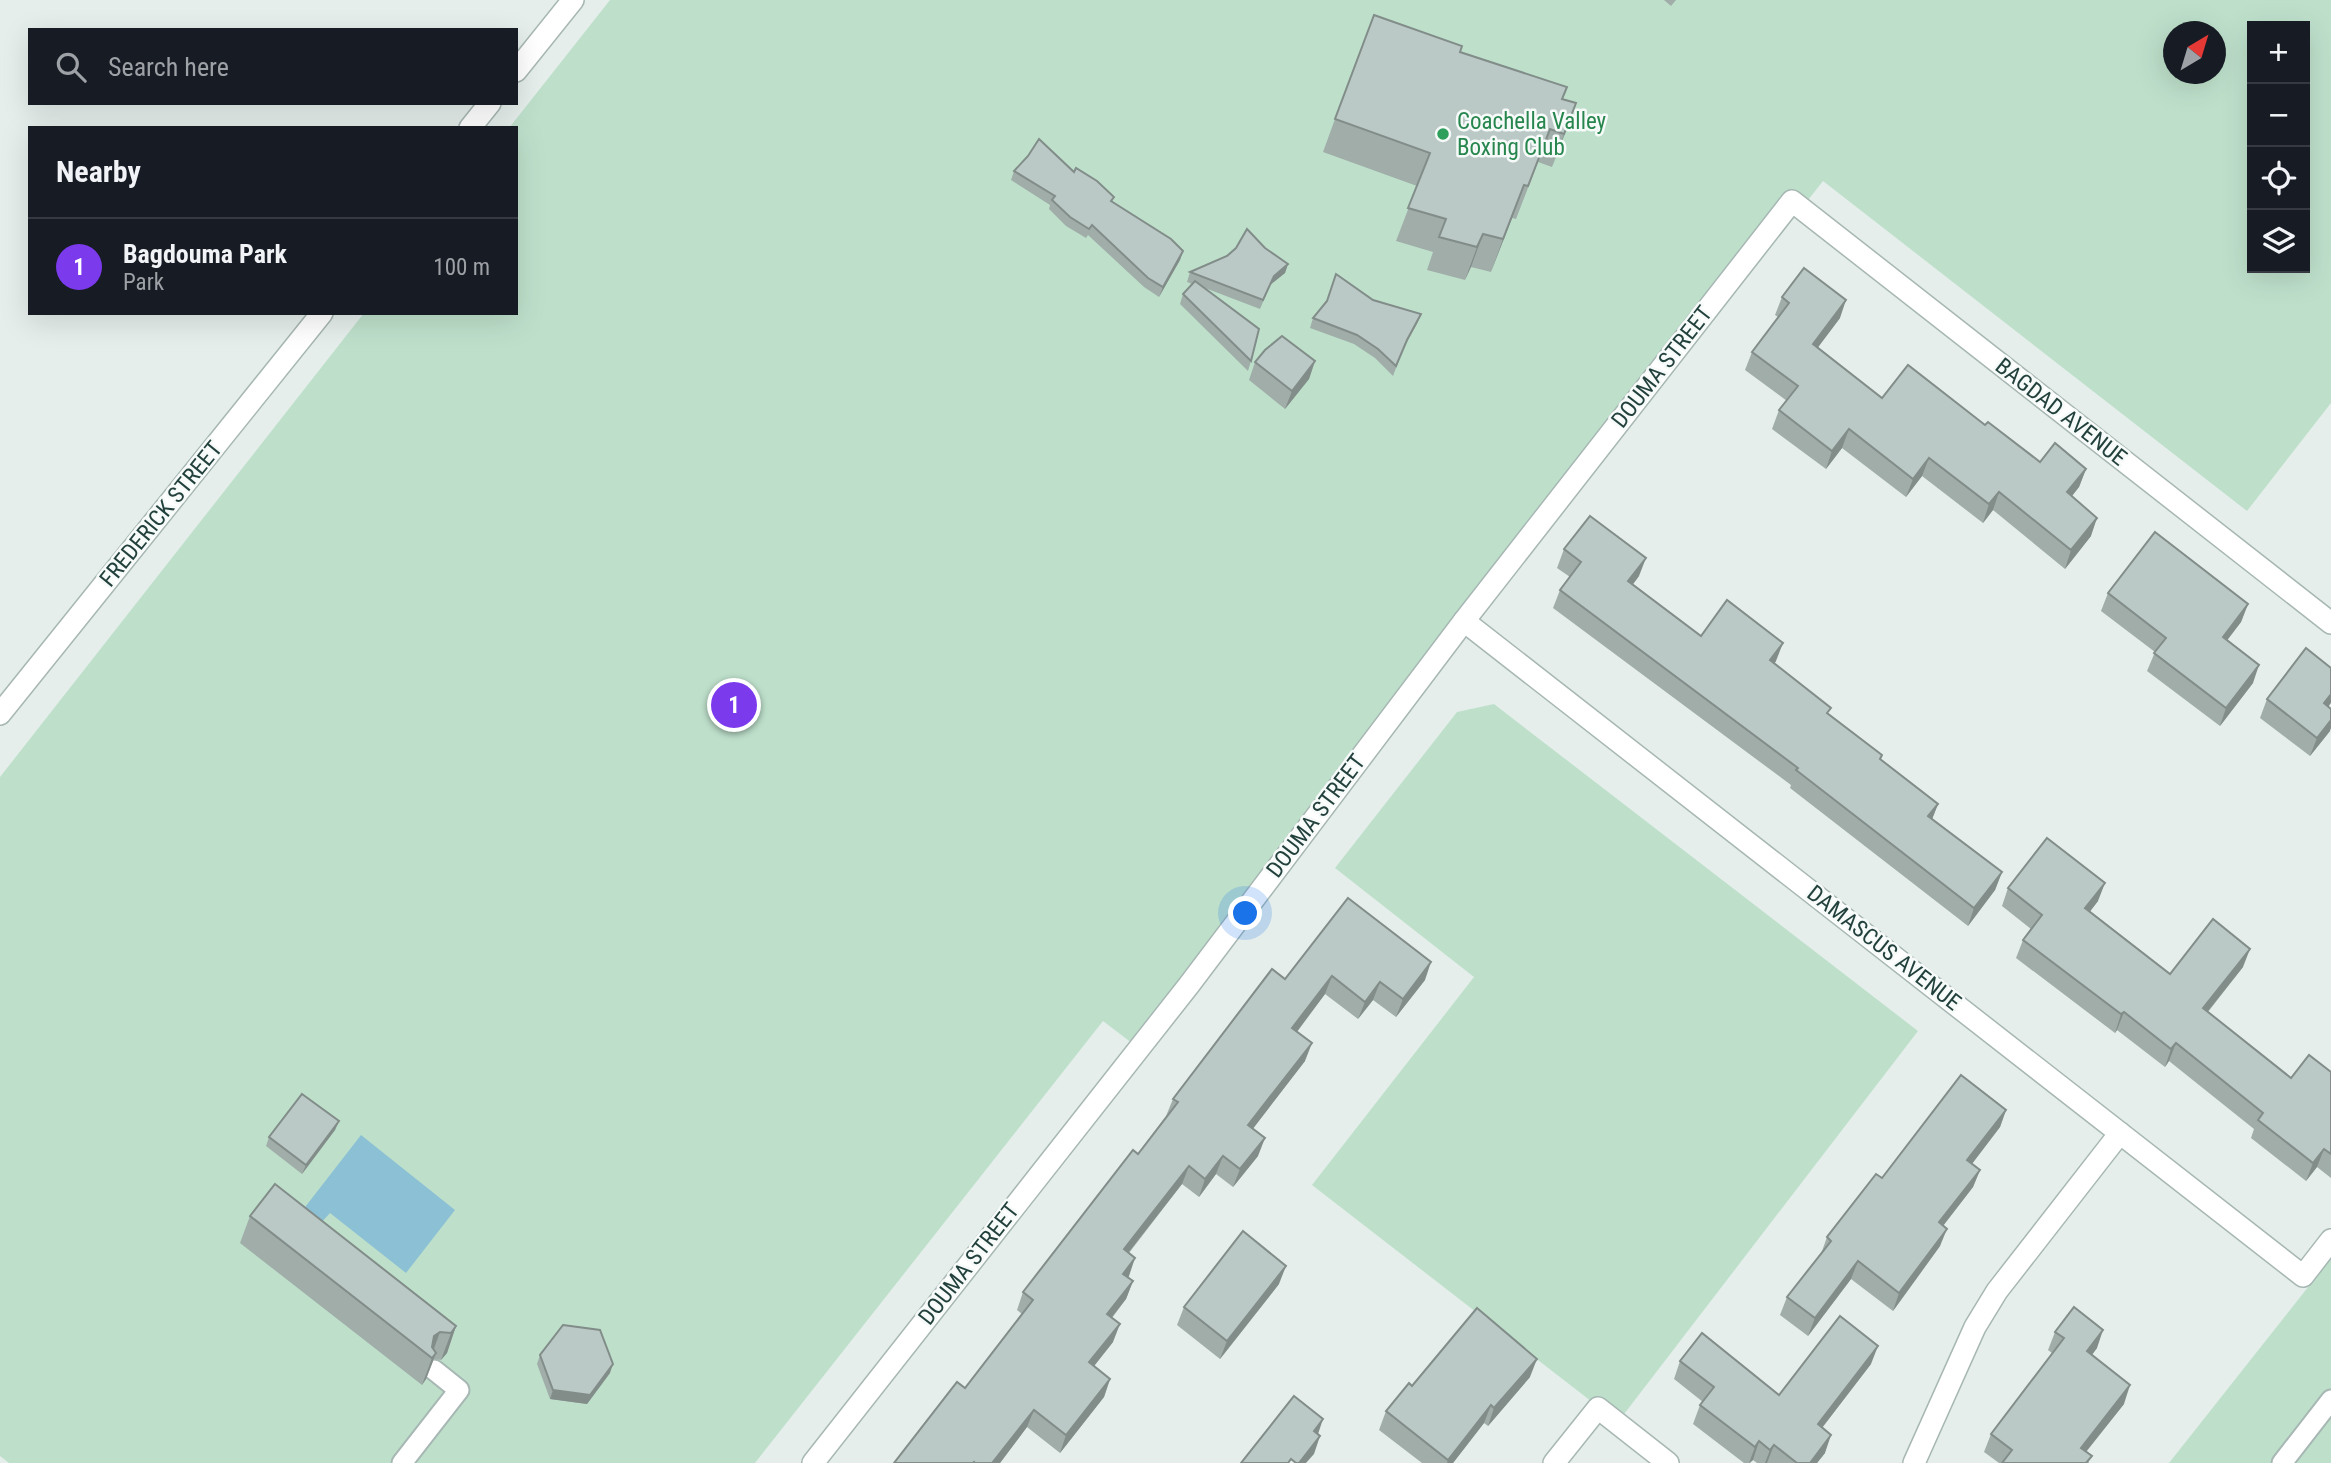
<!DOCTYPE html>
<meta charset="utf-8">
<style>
body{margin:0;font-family:"Roboto Condensed",sans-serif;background:#20242c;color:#f1f3f6}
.controls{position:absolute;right:21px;top:21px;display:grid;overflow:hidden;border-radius:0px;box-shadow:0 7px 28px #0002}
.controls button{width:63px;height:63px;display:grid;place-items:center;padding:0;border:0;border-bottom:2px solid #363941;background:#171b24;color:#f1f3f6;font:35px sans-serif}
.compass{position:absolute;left:2163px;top:21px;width:63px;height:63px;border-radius:50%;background:#171b24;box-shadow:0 7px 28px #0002;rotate:38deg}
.you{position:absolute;left:1246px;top:914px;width:24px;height:24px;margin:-18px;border:5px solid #fff;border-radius:50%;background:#1a73e8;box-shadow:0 0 0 10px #1a73e833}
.badge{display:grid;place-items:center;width:46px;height:46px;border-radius:50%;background:#7c3aed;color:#fff;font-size:23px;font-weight:700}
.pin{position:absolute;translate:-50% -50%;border:4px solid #fff;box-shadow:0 2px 7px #0006}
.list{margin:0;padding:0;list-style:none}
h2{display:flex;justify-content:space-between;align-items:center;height:91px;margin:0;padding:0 28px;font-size:30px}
h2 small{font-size:23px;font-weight:400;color:#9ea1a6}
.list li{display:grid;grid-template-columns:46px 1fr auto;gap:21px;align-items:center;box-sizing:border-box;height:98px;padding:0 28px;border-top:2px solid #363941}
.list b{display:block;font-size:26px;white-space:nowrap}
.list p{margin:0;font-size:23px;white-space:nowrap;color:#9ea1a6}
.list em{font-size:23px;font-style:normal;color:#9ea1a6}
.icon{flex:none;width:38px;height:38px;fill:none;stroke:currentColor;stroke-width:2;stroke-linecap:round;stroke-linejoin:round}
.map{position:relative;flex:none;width:2331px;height:1463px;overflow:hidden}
.search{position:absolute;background:#171b24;box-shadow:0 7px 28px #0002;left:28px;top:28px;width:490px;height:77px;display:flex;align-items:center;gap:18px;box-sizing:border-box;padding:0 24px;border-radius:0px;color:#9ea1a6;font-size:26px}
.panel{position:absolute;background:#171b24;box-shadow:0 7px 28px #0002;left:28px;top:126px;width:490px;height:189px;border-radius:0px}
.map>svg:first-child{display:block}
.green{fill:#bee0cb;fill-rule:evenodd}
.water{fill:#8cc0d4}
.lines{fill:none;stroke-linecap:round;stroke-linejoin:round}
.service-casing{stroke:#a7b7b3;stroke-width:23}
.minor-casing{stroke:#a7b7b3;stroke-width:24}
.service{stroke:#fff;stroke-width:19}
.minor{stroke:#fff;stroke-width:21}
.wall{fill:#a0ada9}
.shaded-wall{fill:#828d8a}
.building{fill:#bac9c5;stroke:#828d8a;stroke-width:2}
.leisure-dot{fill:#2e9e5b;stroke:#f6faf9;stroke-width:2.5}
.labels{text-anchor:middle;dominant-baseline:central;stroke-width:5;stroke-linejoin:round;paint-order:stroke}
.leisure-label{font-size:23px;fill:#27864d;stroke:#f6faf9;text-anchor:start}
.street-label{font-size:23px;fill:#23413c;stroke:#f6faf9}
</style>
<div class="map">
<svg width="2331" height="1463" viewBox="0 0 2331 1463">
<rect width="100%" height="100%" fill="#e5eeeb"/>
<!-- green -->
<g class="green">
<path d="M610 0H2331V403L2247 511 1823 181 1141 1050 1103 1021 755 1463H9L0 1456V777L364 313H516V128H509ZM2252 26H2305V268H2252ZM2174 32H2216V74H2174Z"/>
<polygon points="1494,704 1918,1031 1618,1422 1312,1185 1474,977 1335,868 1457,712"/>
<polygon points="2331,1258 2331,1463 2169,1463"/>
</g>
<!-- water -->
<polygon class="water" points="361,1135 455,1210 406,1273 330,1213 319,1225 302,1211"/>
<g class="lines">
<!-- service casing -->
<g class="service-casing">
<g id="service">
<polyline points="402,1463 459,1390 434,1370"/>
<polyline points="2282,1463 2331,1400"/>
</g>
</g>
<!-- minor casing -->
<g class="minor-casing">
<g id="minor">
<polyline points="516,71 573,0"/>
<polyline points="470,128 490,103"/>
<polyline points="1464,621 2303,1276 2331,1240"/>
<polyline points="0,714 322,313"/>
<polyline points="813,1463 1189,985 1464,621 1792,201 2331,623"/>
<polyline points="1554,1463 1598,1408 1668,1463"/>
<polyline points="1914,1463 1975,1327 1997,1291 2120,1133"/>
</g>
</g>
<!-- service -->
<use href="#service" class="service"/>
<!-- minor -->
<use href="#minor" class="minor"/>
</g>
<!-- wall -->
<g class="wall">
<polygon points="1664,0 1676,0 1671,6"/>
<polygon points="1460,52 1562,99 1576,103 1552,167 1538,162 1516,219 1512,218 1491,272 1471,267 1465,280 1427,270 1433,252 1396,241 1417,186 1323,152 1335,119"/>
<polygon points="1014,171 1074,172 1114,197 1112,202 1183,251 1180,260 1159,297 1144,287 1088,235 1086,238 1066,226 1049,209 1050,205 1011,180"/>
<polygon points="1265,248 1288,264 1285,273 1270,285 1260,309 1205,288 1251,361 1248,371 1180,304 1183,294 1192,284 1187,282 1190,272"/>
<polygon points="1782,297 1840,318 1818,347 1882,398 1985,425 2040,462 2086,469 2079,487 2072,496 2091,536 2065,569 1993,510 1983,523 1922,476 1906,497 1842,448 1826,469 1772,429 1779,410 1787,401 1745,370 1752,352 1778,317 1775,315"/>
<polygon points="1421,314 1417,324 1403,349 1393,376 1375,358 1354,344 1310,328 1313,318"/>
<polygon points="1315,361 1309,379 1285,409 1249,380 1255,362"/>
<polygon points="1564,549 1639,576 1633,584 1701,636 1776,661 1774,664 1829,715 1882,755 1881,759 1938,804 1932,819 2002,872 1995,890 1968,926 1790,788 1791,785 1553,608 1560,590 1570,577 1557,568"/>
<polygon points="2108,593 2248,604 2241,622 2227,640 2253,683 2220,726 2147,671 2155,652 2101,611"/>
<polygon points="2267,699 2328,707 2330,731 2310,756 2260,718"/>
<polygon points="2008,888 2098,901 2090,911 2170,974 2243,967 2208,1012 2291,1078 2331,1072 2331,1178 2317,1167 2306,1181 2251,1138 2254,1129 2169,1061 2165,1067 2117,1030 2115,1033 2016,958 2023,940 2031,929 2002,906"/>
<polygon points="1348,898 1425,980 1396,1017 1373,1000 1358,1019 1325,994 1297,1032 1305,1061 1253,1128 1258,1156 1233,1187 1216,1174 1199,1197 1182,1184 1129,1253 1129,1276 1128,1278 1133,1281 1126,1299 1112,1318 1113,1342 1094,1366 1110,1379 1104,1397 1060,1453 1027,1427 1000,1463 894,1463 965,1388 1022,1314 1017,1310 1023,1292 1138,1154 1166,1116 1173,1099 1285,979"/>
<polygon points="2006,1110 2000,1127 1972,1164 1980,1170 1973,1187 1943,1226 1940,1246 1893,1311 1851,1279 1808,1336 1780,1315 1787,1297 1821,1254 1827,1237 1882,1178"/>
<polygon points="339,1121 335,1130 302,1174 266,1146 269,1137"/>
<polygon points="250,1216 456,1326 447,1353 441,1360 434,1359 426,1379 422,1385 240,1243"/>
<polygon points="1279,1284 1220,1359 1177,1325 1184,1307"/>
<polygon points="2055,1332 2097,1348 2092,1355 2124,1404 2086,1452 2089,1463 1999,1463 1984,1452 1991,1434 2052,1353 2048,1350"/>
<polygon points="540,1355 610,1373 587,1404 550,1399 537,1364"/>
<polygon points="1680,1361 1779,1395 1871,1364 1822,1428 1825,1453 1817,1463 1757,1463 1753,1460 1750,1463 1744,1463 1693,1424 1700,1405 1703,1402 1674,1379"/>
<polygon points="1530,1377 1488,1426 1484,1423 1453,1463 1422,1463 1379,1430 1386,1411 1412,1386"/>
</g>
<!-- shaded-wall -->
<g class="shaded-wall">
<polygon points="1576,103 1564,136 1552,167 1564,134"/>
<polygon points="1524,185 1512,218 1491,272 1503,239"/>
<polygon points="1483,234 1471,267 1465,280 1477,247"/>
<polygon points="1183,251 1180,260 1159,297 1163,287"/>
<polygon points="1288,264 1285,273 1270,285 1260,309 1274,276"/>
<polygon points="1846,300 1840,318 1807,362 1813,344"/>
<polygon points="1315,361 1309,379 1285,409 1292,391"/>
<polygon points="1849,429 1842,448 1826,469 1832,451"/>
<polygon points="1929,458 1922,476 1906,497 1913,479"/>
<polygon points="2086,469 2079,487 2060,511 2067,492"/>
<polygon points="1999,492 1993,510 1983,523 1989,504"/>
<polygon points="2097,518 2091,536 2065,569 2071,550"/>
<polygon points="1646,558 1639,576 1622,599 1628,581"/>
<polygon points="2248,604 2241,622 2216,655 2223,637"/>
<polygon points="1783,643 1776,661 1763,678 1770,660"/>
<polygon points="2259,665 2253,683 2220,726 2226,708"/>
<polygon points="2331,694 2331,703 2317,722 2324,703"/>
<polygon points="2331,720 2331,728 2330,731 2310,756 2317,738"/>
<polygon points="1938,804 1931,822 1928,816"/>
<polygon points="2002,872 1995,890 1968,926 1974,908"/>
<polygon points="2105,883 2098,901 2079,926 2085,908"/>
<polygon points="2250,949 2243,967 2196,1026 2203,1008"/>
<polygon points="1431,962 1425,980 1396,1017 1403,999"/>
<polygon points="1332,976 1325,994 1286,1046 1292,1028"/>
<polygon points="1380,982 1373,1000 1358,1019 1365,1002"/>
<polygon points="2124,1012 2117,1030 2115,1033 2121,1014"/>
<polygon points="1312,1043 1305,1061 1242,1143 1248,1125"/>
<polygon points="2176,1043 2169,1061 2165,1067 2171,1049"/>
<polygon points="2006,1110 2000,1127 1961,1178 1967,1160"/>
<polygon points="339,1121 335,1130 302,1174 306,1165"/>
<polygon points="1265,1138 1258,1156 1233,1187 1240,1169"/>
<polygon points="2324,1149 2317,1167 2306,1181 2313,1163"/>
<polygon points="1223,1156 1216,1174 1199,1197 1205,1179"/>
<polygon points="1189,1166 1182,1184 1117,1267 1124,1249"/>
<polygon points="1980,1170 1973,1187 1932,1240 1939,1222"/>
<polygon points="1947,1229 1940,1246 1893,1311 1899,1293"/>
<polygon points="1135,1258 1129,1276 1117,1292 1123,1274"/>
<polygon points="1858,1261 1851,1279 1808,1336 1815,1318"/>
<polygon points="1286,1266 1279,1284 1220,1359 1227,1341"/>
<polygon points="1133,1281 1126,1299 1100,1332 1107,1314"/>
<polygon points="1120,1324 1113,1342 1083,1380 1089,1362"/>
<polygon points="456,1326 447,1353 441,1360 451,1333"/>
<polygon points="2103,1330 2097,1348 2080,1370 2087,1351"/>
<polygon points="440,1332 431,1357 434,1336"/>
<polygon points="1878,1346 1871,1364 1811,1442 1818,1424"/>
<polygon points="436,1353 426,1379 422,1385 432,1358"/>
<polygon points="1537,1359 1530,1377 1488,1426 1494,1408"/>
<polygon points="613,1364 610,1373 587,1404 550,1399 553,1390"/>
<polygon points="1110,1379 1104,1397 1060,1453 1066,1435"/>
<polygon points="2130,1385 2124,1404 2077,1463 2081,1448"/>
<polygon points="1491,1405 1484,1423 1453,1463 1447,1463 1448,1460"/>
<polygon points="1034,1410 1027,1427 1000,1463 992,1463"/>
<polygon points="1323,1419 1317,1437 1314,1431"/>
<polygon points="1831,1435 1825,1453 1817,1463 1810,1463"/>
<polygon points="1320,1436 1314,1454 1306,1463 1299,1463"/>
<polygon points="1759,1441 1753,1460 1749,1463 1755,1447"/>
<polygon points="1774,1445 1767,1463 1765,1463 1770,1450"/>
</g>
<!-- building -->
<g class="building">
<polygon points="1374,15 1462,46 1460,52 1567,87 1562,99 1576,103 1564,134 1550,129 1528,186 1524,185 1503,239 1483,234 1477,247 1439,237 1446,219 1408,208 1430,153 1335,119"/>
<polygon points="1039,139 1074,172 1076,168 1097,181 1114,197 1111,201 1171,239 1183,251 1163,287 1148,278 1092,225 1089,229 1070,217 1052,200 1055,196 1014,171 1028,156"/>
<polygon points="1247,229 1265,248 1288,264 1274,276 1263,300 1190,272 1227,256 1236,248"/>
<polygon points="1804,268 1846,300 1813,344 1882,398 1908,365 1985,425 1988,422 2040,462 2055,443 2086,469 2067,492 2097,518 2071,550 1999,492 1989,504 1929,458 1913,479 1849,429 1832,451 1779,410 1798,386 1752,352 1789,303 1782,297"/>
<polygon points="1336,274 1373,300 1421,314 1407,340 1396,366 1378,349 1357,335 1313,318 1327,301"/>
<polygon points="1195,281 1259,329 1251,361 1183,294"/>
<polygon points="1282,336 1315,361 1292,391 1255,362 1265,350"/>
<polygon points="1590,516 1646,558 1628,581 1701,636 1727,600 1783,643 1770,660 1831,708 1827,713 1882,755 1880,759 1938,804 1928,816 2002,872 1974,908 1796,770 1798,768 1560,590 1581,562 1564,549"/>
<polygon points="2155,532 2248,604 2223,637 2259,665 2226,708 2154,653 2166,638 2108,593"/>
<polygon points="2306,648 2331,668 2331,694 2324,703 2331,709 2331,720 2317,738 2267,699"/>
<polygon points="2047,838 2105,883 2085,908 2170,974 2213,919 2250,949 2203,1008 2291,1078 2309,1055 2331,1072 2331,1154 2324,1149 2313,1163 2258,1120 2263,1113 2176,1043 2171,1049 2124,1012 2121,1014 2023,940 2042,915 2008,888"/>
<polygon points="1348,898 1431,962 1403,999 1380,982 1365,1002 1332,976 1292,1028 1312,1043 1248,1125 1265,1138 1240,1169 1223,1156 1205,1179 1189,1166 1124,1249 1135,1258 1123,1274 1133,1281 1107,1314 1120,1324 1089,1362 1110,1379 1066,1435 1034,1410 992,1463 975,1463 974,1462 973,1463 894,1463 957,1382 965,1388 1033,1300 1023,1292 1133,1150 1138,1154 1178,1102 1173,1099 1272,969 1285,979"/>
<polygon points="1961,1075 2006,1110 1967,1160 1980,1170 1939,1222 1947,1229 1899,1293 1858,1261 1815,1318 1787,1297 1831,1241 1827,1237 1876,1174 1882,1178"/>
<polygon points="302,1094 339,1121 306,1165 269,1137"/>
<polygon points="275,1184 456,1326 451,1333 440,1332 434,1336 432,1347 436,1353 432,1358 250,1216"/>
<polygon points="1243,1231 1286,1266 1227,1341 1184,1307"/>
<polygon points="2074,1307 2103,1330 2087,1351 2130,1385 2081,1448 2092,1456 2086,1463 2002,1463 2012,1450 1991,1434 2064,1338 2055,1332"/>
<polygon points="1477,1308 1537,1359 1494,1408 1491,1405 1448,1460 1386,1411 1409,1383 1412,1386"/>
<polygon points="1840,1316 1878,1346 1818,1424 1831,1435 1810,1463 1797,1463 1774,1445 1770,1450 1759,1441 1755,1447 1700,1405 1714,1387 1680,1361 1702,1333 1779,1395"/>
<polygon points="563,1325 600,1330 613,1364 590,1395 553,1390 540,1355"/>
<polygon points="1294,1396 1323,1419 1314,1431 1320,1436 1299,1463 1296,1463 1291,1459 1288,1463 1241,1463"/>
</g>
<!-- markers -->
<circle class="leisure-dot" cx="1443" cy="134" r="7"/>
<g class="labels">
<!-- leisure labels -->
<g class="leisure-label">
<text x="1457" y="121">Coachella Valley<tspan x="1457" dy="26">Boxing Club</tspan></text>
</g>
<!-- street labels -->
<g class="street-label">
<text transform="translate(1662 367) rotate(-52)">DOUMA STREET</text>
<text transform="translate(2061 412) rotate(38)">BAGDAD AVENUE</text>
<text transform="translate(161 514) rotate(-51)">FREDERICK STREET</text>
<text transform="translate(1316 816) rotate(-53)">DOUMA STREET</text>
<text transform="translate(1884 948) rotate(38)">DAMASCUS AVENUE</text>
<text transform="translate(969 1264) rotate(-52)">DOUMA STREET</text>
</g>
</g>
</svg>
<div class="controls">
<button>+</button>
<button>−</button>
<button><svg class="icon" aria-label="locate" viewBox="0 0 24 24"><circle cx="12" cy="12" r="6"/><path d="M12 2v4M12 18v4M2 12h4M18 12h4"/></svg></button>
<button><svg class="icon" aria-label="layers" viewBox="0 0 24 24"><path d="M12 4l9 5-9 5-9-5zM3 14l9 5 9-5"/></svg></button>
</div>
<svg class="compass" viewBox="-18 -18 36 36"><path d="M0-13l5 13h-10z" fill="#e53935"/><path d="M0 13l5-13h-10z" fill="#9ea1a6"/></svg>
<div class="you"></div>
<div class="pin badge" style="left:734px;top:705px">1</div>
<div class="search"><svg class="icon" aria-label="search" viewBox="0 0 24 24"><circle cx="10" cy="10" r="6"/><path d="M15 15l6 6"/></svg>Search here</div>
<section class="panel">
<h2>Nearby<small></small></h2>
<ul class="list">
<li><span class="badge">1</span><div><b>Bagdouma Park</b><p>Park</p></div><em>100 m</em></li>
</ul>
</section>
</div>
